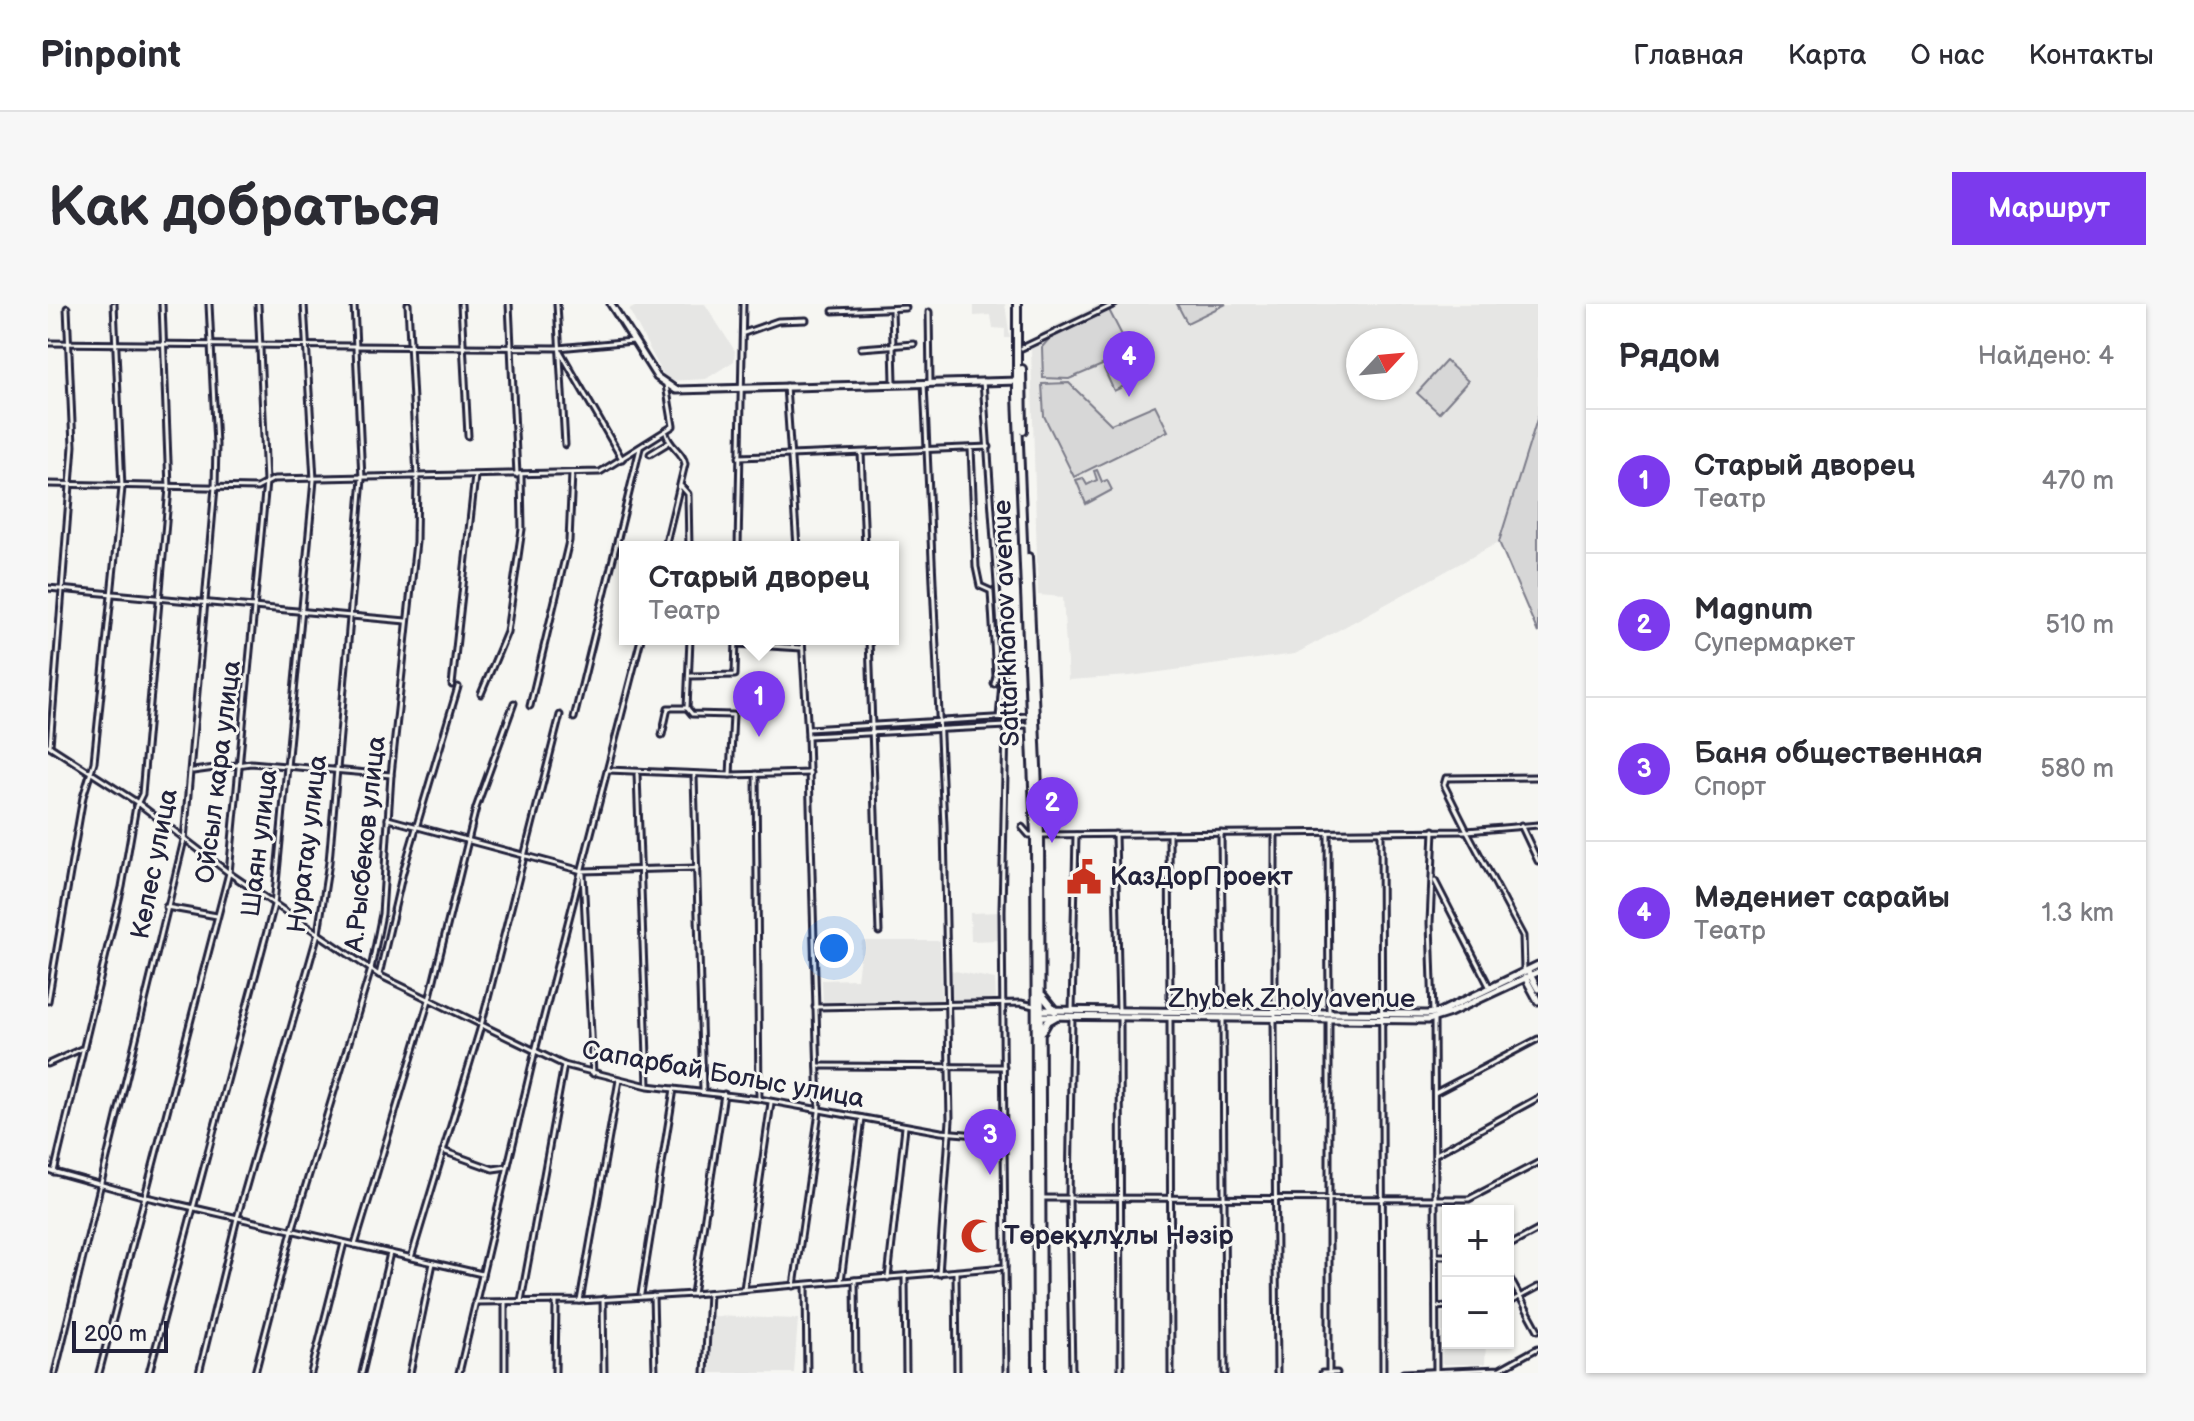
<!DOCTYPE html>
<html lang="ru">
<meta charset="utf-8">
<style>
body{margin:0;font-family:"Balsamiq Sans",sans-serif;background:#f7f7f7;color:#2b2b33}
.controls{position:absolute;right:24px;bottom:24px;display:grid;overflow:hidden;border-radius:0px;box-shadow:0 2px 6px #0004}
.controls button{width:72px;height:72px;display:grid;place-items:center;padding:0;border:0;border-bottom:2px solid #e1e1e2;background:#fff;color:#2b2b33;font:40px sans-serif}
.compass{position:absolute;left:1298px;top:24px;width:72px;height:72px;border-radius:50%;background:#fff;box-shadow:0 2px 6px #0004;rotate:64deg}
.scale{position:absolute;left:24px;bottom:20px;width:96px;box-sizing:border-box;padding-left:8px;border:4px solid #22223b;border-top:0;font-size:22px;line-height:28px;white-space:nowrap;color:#22223b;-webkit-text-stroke:6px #f6f6f2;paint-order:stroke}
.you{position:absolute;left:786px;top:644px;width:28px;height:28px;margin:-20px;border:6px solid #fff;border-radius:50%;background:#1a73e8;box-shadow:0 0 0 12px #1a73e833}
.badge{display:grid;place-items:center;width:52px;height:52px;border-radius:50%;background:#7c3aed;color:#fff;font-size:26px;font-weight:700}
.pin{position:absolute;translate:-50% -66px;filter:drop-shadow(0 2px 4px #0008)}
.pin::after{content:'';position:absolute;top:42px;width:28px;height:24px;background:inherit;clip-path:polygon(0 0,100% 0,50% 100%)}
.popup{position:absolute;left:571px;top:237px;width:280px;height:104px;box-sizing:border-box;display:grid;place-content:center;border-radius:0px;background:#fff;filter:drop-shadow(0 2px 6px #0005);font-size:26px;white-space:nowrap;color:#7c7c81}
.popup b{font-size:30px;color:#2b2b33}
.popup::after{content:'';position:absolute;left:50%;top:100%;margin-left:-16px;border:16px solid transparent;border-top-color:#fff}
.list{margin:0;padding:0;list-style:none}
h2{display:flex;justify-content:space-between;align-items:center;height:104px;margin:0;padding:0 32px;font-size:34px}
h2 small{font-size:26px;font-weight:400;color:#7c7c81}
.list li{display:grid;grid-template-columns:52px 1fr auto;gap:24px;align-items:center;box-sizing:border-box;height:144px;padding:0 32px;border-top:2px solid #e1e1e2}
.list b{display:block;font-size:30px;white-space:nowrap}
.list p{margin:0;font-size:26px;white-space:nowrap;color:#7c7c81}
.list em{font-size:26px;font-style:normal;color:#7c7c81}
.map{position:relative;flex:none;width:1490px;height:1069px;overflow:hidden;border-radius:0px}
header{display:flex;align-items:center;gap:48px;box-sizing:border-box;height:112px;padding:0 40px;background:#fff;border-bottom:2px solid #e1e1e2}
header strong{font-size:38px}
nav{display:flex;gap:44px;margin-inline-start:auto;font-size:28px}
.intro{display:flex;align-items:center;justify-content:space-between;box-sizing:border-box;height:192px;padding:0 48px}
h1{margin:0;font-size:56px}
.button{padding:20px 36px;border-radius:0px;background:#7c3aed;color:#fff;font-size:28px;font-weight:700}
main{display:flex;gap:48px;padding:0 48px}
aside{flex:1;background:#fff;border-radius:0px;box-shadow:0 2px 6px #0004}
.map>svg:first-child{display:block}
.built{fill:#e6e6e4;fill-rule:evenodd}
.green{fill:#d7d7d7;stroke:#7c7c89;stroke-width:2}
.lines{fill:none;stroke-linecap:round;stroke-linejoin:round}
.street-casing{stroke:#22223b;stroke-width:9}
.secondary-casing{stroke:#22223b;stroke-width:11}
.primary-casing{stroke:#22223b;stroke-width:12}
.street{stroke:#f6f6f2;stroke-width:3}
.secondary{stroke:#f6f6f2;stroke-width:5}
.primary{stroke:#f6f6f2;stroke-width:6}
.labels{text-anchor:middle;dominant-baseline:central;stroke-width:6;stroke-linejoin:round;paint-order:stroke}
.street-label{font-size:26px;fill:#22223b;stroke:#f6f6f2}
.poi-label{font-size:26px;font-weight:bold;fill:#22223b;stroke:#f6f6f2;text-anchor:start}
</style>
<header>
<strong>Pinpoint</strong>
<nav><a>Главная</a><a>Карта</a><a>О нас</a><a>Контакты</a></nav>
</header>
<div class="intro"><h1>Как добраться</h1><a class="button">Маршрут</a></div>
<main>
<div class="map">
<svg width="1490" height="1069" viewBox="0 0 1490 1069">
<rect width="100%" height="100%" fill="#f6f6f2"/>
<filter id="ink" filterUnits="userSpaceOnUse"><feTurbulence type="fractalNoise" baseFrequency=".0125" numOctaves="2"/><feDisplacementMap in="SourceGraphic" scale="16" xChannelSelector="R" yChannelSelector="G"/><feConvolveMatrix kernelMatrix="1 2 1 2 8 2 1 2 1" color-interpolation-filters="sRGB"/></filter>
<g filter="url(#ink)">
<!-- built -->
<g class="built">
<polygon points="592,0 657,0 687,47 686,57 658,75 622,77 615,70 581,6"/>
<polygon points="926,0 957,0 962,34 957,34 957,25 945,24 943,11 926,12"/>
<path d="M1052 0H1490V329L1451 238 1247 350 1082 372 1020 376 1015 293 990 291 983 45 992 40 994 28ZM1310 36H1358V84H1310Z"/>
<polygon points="953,608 953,636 923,637 922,609"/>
<polygon points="814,637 892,637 894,698 775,700 774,676 809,675"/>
<polygon points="902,666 947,675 948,697 902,698"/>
<polygon points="1394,1009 1400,1009 1400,1039 1438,1039 1437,1060 1394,1060"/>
<polygon points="664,1012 750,1015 746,1069 662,1069"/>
</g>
<!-- green -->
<g class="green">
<polygon points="1129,0 1178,0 1139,19"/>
<polygon points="1061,6 1083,49 1021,75 995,74 994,43 1001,35"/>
<polygon points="1085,53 1095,73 1066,87 1056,65"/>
<polygon points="1398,57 1420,77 1391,109 1369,89"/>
<polygon points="1021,79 1063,120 1107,101 1120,127 1026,173 996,112 994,80"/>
<polygon points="1490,112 1490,329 1451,238"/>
<polygon points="1049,166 1054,178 1059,176 1064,186 1038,200 1028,176 1035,174 1039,181 1049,176 1046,167"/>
</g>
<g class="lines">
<!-- street casing -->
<g class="street-casing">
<g id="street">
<polyline points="413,0 420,132"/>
<polyline points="461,0 469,171"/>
<polyline points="509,0 517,141"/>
<polyline points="844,5 846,78"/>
<polyline points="785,7 858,4"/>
<polyline points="881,8 882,78"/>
<polyline points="696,29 730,17 758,16"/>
<polyline points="0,39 510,44 585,37"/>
<polyline points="813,44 866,40"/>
<polyline points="974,44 1067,0"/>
<polyline points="512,47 574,155"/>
<polyline points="935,77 955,367 951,414"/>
<polyline points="876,79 896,521 902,816 891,970"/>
<polyline points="738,82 749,243"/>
<polyline points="923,144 928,263 932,282 943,287 948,372 946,380"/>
<polyline points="813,149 817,243"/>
<polyline points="602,150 620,139"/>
<polyline points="691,153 941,143"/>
<polyline points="0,180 209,184 226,175 552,168 625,122 618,81"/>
<polyline points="633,182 640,190 641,243"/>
<path d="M617 243 637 160C635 147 621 143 618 129"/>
<polyline points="690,243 695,0"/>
<polyline points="0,284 358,317"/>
<polyline points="821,335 831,628"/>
<polyline points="688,340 754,344"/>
<polyline points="643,372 687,371 688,335"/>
<polyline points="404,381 427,172"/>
<polyline points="433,390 459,328 474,225 473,171"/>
<polyline points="482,402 521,237 524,169"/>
<polyline points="639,404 644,410 685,411 682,471 762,469"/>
<polyline points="526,414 592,144"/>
<polyline points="958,422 954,607 958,1069"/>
<polyline points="760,425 980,412"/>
<polyline points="614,431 620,404 639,404 642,335"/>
<polyline points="760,432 980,421"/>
<polyline points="0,441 90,499 181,569 331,671 516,761 600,782 711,795 893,828 955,833"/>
<polyline points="2,442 25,142 19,4"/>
<polyline points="560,466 682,471"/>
<polyline points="145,467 203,459 343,471"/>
<polyline points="589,470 600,781"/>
<polyline points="708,470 711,794"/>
<polyline points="646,472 655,787"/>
<polyline points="340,515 534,567 649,564"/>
<polyline points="1473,521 1490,557"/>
<polyline points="974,523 981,531 987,531"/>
<polyline points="1333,528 1335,1069"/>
<polyline points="1173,529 1175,706"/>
<polyline points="1280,529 1281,709"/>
<polyline points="1067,530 1071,706"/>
<polyline points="1121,530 1122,706"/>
<polyline points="992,531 1419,527 1396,481 1398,474 1490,473"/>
<polyline points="535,570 545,770"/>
<polyline points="1387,577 1442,684"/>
<polyline points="118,603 169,612"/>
<polyline points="1476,665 1475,632 1419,527 1490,521"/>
<polyline points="331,671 355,568 410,383"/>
<polyline points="0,697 35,493 46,458 74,184 66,0"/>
<polyline points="767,703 973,699 986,702"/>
<polyline points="1024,707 1028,531"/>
<polyline points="1385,709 1382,619 1386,526"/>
<polyline points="1227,711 1227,531"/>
<polyline points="1024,713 1021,893 1024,1069"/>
<polyline points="1175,713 1177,1069"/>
<polyline points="1072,714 1073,1069"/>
<polyline points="1122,715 1123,1069"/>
<polyline points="1386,715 1388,1069"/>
<polyline points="1226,716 1229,1069"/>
<polyline points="1281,716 1281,1069"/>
<polyline points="0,760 33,745"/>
<polyline points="770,762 956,763"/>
<polyline points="1387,789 1490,735"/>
<polyline points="395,847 445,865 459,863"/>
<polyline points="1388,850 1490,794"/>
<polyline points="0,866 94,892 434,970"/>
<polyline points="6,868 74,583 88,502 94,490 121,184 114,0"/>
<polyline points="992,894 1421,895 1490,859"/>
<polyline points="307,941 381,696 428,504 466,399"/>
<polyline points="1460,942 1490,926"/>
<polyline points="1387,952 1400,952"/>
<polyline points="363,954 433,722 512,411"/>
<polyline points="908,968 909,1069"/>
<polyline points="1460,971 1490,1026"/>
<polyline points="857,973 858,1069"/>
<polyline points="840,974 857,823"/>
<polyline points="807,976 808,1069"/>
<polyline points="793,977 814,814"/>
<polyline points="758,981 759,1069"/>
<polyline points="746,982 771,808 760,432 754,335"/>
<polyline points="696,985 723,799"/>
<polyline points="593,990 626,785"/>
<polyline points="645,990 676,790"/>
<polyline points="605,992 607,1069"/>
<polyline points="555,995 556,1069"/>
<polyline points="473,997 516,761"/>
<polyline points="532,997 571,776"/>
<polyline points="427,998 532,997 645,990 957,963"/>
<polyline points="457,998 457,1069"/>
<polyline points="1460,999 1490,983"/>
<polyline points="1388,1003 1400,1002"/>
<polyline points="7,1069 136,536 167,183 168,141 161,0"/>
<polyline points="51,1069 181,569 218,178 210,0"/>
<polyline points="101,1069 226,601 266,176 256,0"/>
<polyline points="151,1069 189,914 270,629 281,558 314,175 306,0"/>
<polyline points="207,1069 244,927 323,665 334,610 343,471 368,238 369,173 360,0"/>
<polyline points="263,1069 296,939"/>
<polyline points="314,1069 342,949"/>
<polyline points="362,1069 385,959"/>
<polyline points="411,1069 487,747 593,335"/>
<polyline points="507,1069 508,998"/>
<polyline points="657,1069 661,989"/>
<polyline points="1274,1069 1289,1069"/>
<polyline points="1355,1069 1452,1065 1490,1044"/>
</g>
</g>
<!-- secondary casing -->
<g class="secondary-casing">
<g id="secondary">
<polyline points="563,0 609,73 628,86 972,77"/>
<polyline points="1481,669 1490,685"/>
<polyline points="1477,673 1490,697"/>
<polyline points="990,706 1379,710 1392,708 1490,661"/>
<polyline points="989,712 1380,716 1402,709 1490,668"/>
</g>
</g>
<!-- primary casing -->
<g class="primary-casing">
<g id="primary">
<polyline points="969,0 969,91 987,531 989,1069"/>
<polyline points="974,65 975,126"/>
<polyline points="980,253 992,531 994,1069"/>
<polyline points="995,692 1007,707"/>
<polyline points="995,726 1000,717 1007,713"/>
</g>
</g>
<!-- street -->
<use href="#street" class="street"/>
<!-- secondary -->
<use href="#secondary" class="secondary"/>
<!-- primary -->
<use href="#primary" class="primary"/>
</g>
</g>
<!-- icons -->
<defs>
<g id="civic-bare" transform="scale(2.76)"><path d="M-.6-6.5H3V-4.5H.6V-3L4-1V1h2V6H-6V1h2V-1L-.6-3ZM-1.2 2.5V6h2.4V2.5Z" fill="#c8321e" stroke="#f6f6f2" stroke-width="2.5" paint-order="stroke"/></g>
<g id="mosque-bare" transform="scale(2.76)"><path d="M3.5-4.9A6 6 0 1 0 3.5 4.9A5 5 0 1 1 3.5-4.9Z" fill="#c8321e" stroke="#f6f6f2" stroke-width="2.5" paint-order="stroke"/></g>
</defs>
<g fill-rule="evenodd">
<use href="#civic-bare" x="1036" y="573"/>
<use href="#mosque-bare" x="930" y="932"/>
</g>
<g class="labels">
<!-- street labels -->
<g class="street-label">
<text transform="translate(959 319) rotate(-92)">Sattarkhanov avenue</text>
<text transform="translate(171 468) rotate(-83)">Ойсыл кара улица</text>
<text transform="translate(212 539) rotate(-83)">Шаян улица</text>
<text transform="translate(260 540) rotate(-83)">Нуратау улица</text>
<text transform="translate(318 540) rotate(-84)">А.Рысбеков улица</text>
<text transform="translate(107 560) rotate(-79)">Келес улица</text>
<text x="1244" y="695">Zhybek Zholy avenue</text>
<text transform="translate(675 771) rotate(10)">Сапарбай Болыс улица</text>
</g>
<!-- poi labels -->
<g class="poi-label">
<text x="1062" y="573">КазДорПроект</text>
<text x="956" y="932">Төреқұлұлы Нәзір</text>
</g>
</g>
</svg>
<div class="controls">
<button>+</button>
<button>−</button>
</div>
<svg class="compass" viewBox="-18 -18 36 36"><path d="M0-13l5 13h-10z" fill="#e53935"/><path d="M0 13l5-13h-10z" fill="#7c7c81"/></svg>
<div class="scale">200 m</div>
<div class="you"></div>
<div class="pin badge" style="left:711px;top:433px">1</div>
<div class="popup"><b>Старый дворец</b>Театр</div>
<div class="pin badge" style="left:1004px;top:539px">2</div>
<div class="pin badge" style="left:942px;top:871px">3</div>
<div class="pin badge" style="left:1081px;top:93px">4</div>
</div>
<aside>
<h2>Рядом<small>Найдено: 4</small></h2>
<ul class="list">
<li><span class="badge">1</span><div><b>Старый дворец</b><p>Театр</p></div><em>470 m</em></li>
<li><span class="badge">2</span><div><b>Magnum</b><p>Супермаркет</p></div><em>510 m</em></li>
<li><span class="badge">3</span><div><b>Баня общественная</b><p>Спорт</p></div><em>580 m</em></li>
<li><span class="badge">4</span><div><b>Мәдениет сарайы</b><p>Театр</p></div><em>1.3 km</em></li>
</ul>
</aside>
</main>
